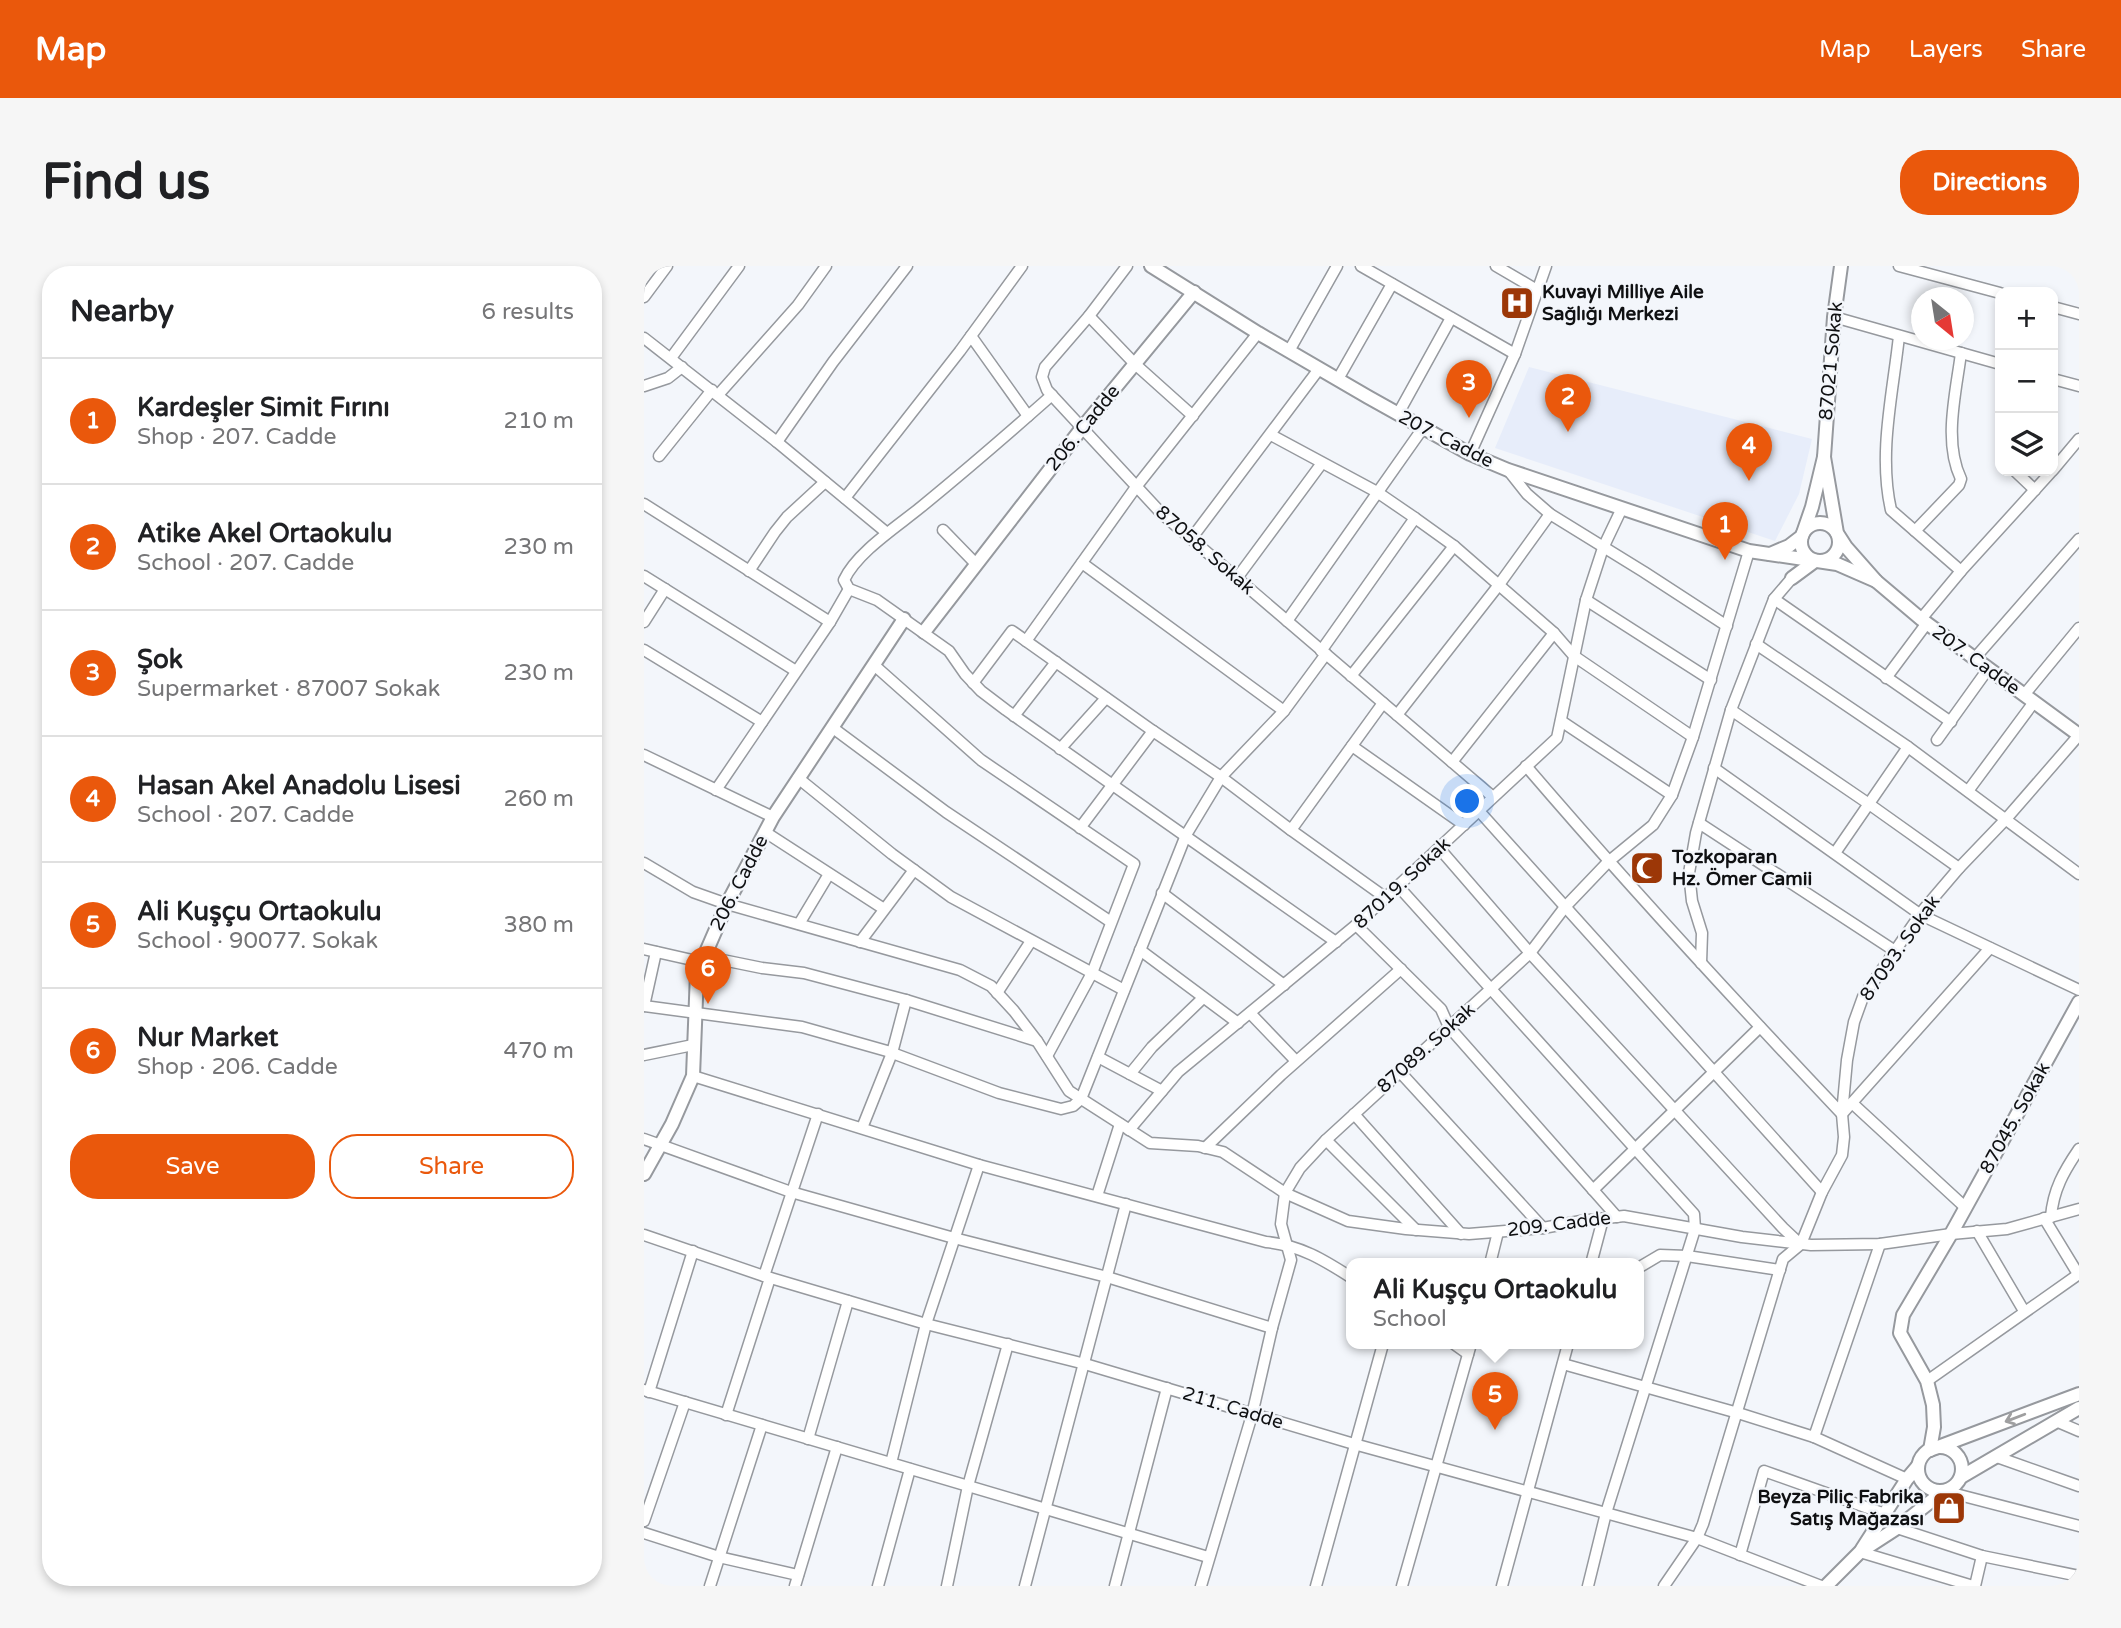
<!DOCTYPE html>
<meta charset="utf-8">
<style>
body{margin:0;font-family:"Varela Round",sans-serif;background:#f6f6f6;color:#202124}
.controls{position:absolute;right:21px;top:21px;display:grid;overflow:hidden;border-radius:14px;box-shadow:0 4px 10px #0003}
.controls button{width:63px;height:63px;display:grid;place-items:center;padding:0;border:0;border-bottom:2px solid #e0e0e0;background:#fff;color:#202124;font:35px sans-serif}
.compass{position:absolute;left:1267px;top:21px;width:63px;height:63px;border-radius:50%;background:#fff;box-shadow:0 4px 10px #0003;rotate:150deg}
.you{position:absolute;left:824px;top:536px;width:24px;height:24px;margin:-18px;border:5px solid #fff;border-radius:50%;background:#1a73e8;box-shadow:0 0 0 10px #1a73e833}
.badge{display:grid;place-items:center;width:46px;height:46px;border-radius:50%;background:#ea580c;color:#fff;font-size:23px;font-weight:700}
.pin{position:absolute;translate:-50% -58px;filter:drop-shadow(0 2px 4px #0008)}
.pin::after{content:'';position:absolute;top:37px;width:24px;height:21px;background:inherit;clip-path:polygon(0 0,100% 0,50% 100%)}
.popup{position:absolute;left:702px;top:992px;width:298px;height:91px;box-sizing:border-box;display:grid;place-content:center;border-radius:14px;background:#fff;filter:drop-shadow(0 2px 5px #0005);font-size:23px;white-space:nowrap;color:#757577}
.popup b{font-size:26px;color:#202124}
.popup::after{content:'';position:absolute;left:50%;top:100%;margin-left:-14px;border:14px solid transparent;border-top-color:#fff}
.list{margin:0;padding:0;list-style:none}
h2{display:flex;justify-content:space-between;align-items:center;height:91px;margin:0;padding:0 28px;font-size:30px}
h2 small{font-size:23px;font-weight:400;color:#757577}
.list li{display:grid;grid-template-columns:46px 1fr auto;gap:21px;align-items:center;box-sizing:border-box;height:126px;padding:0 28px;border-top:2px solid #e0e0e0}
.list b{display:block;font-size:26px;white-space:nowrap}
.list p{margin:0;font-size:23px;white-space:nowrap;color:#757577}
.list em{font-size:23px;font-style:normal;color:#757577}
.actions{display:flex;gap:14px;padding:21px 28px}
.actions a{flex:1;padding:16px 0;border:2px solid #ea580c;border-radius:28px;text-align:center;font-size:24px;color:#ea580c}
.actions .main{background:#ea580c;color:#fff}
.icon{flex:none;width:38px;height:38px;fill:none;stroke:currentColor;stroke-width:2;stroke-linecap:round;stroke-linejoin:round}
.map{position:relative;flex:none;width:1435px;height:1320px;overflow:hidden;border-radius:28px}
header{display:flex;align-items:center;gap:42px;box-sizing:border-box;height:98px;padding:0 35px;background:#ea580c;color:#fff}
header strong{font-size:33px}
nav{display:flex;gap:38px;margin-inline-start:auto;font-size:24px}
.intro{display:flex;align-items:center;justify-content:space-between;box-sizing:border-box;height:168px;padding:0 42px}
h1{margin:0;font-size:49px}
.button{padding:18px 32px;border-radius:28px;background:#ea580c;color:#fff;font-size:24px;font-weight:700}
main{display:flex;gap:42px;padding:0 42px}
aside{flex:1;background:#fff;border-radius:28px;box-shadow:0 4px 10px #0003}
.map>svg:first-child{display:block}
.built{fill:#e7edfa}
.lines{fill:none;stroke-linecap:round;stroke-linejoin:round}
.minor-casing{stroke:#96999e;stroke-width:13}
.tertiary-casing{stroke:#96999e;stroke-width:16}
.minor{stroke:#fff;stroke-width:10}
.tertiary{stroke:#fff;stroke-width:12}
.oneway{stroke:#9f9fa0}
.labels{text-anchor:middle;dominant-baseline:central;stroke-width:5;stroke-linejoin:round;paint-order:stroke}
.poi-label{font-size:19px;font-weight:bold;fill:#0f1012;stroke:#f3f6fb;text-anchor:start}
.street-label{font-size:19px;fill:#0f1012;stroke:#f3f6fb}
</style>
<header>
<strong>Map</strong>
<nav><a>Map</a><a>Layers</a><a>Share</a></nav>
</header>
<div class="intro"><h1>Find us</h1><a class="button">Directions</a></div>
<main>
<aside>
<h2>Nearby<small>6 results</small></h2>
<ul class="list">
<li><span class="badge">1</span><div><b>Kardeşler Simit Fırını</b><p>Shop · 207. Cadde</p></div><em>210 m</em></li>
<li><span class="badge">2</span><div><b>Atike Akel Ortaokulu</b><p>School · 207. Cadde</p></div><em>230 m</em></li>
<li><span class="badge">3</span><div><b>Şok</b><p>Supermarket · 87007 Sokak</p></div><em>230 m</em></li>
<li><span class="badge">4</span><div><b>Hasan Akel Anadolu Lisesi</b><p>School · 207. Cadde</p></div><em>260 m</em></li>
<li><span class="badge">5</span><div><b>Ali Kuşçu Ortaokulu</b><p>School · 90077. Sokak</p></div><em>380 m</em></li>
<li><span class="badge">6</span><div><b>Nur Market</b><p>Shop · 206. Cadde</p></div><em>470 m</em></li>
</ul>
<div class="actions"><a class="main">Save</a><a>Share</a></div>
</aside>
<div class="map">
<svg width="1435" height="1320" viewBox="0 0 1435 1320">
<rect width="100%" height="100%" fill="#f3f6fb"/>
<!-- built -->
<polygon class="built" points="885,101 1168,173 1155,228 1131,275 851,182"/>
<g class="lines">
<!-- minor casing -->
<g class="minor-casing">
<g id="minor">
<polyline points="483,0 445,50 401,101 398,111 403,124 517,247 849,531"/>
<polyline points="717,0 871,88"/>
<polyline points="852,0 893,24"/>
<polyline points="1255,0 1356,27"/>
<polyline points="0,31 23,0"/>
<polyline points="1409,41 1435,48"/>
<polyline points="445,50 491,98 549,150"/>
<polyline points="1190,51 1356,98"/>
<polyline points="327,70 384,150"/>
<path d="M1255 70C1249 127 1234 187 1247 244L1317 305"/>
<polyline points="0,72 133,176 243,267"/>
<polyline points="645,85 693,0"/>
<polyline points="27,92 95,0"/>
<polyline points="694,113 748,18"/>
<polyline points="1409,113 1435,120"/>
<polyline points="0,120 24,112 38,101"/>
<polyline points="74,129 154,39 182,0"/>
<path d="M408 129C365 167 321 205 277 241 254 260 213 286 200 314L205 323 233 334 305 385 321 408 337 425 362 444 692 676"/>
<polyline points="754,148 807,52"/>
<polyline points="627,169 733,226 771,252 810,280 910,367 930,390 1049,471"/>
<polyline points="133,176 189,96 263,0"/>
<polyline points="826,188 871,88 902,0"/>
<polyline points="15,190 68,124"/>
<polyline points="864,204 883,228 906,248 1000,306 1083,360"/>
<polyline points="1409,204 1435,173"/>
<polyline points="1371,205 1391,224"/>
<polyline points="201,232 316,85 378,0"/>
<polyline points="0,238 186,356"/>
<polyline points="299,264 332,298"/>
<path d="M1271 265 1315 219 1317 213C1299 175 1312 127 1317 87"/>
<polyline points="547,273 675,103"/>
<polyline points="438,297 640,445"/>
<polyline points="105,305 131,266 143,251 181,216"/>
<polyline points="0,310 152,405"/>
<polyline points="593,312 678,197"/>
<polyline points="1130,333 1307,456"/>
<polyline points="942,334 1067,414"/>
<polyline points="1277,353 1317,305 1408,205"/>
<polyline points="643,355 779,162"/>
<polyline points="0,356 21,323"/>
<polyline points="382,375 492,221 614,67"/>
<polyline points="1112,378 1264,481 1435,608"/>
<polyline points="0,384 118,456"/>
<polyline points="677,385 771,252"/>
<polyline points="1330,393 1435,273"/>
<polyline points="230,399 337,494 490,598 448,707 403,790"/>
<polyline points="707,410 810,280"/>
<polyline points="1242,412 1283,357"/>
<polyline points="329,417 368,365 509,465 577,511 647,564 742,632"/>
<polyline points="1380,429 1435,362"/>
<polyline points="1087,444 1225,538 1315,602"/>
<polyline points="753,449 854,320 906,248"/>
<polyline points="370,450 412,396"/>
<polyline points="917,455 1028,529"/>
<polyline points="189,462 302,546 467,656"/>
<polyline points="1293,474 1344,403"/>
<polyline points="708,480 820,559"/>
<polyline points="416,483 462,432"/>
<polyline points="0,489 129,551"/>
<polyline points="808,496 910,367"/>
<path d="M882 500C984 619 1090 734 1198 848L1346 682"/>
<polyline points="1070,502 1277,649 1435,724"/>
<polyline points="154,512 248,588 307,631 480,724"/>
<polyline points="72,524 186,356 205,323"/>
<polyline points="1324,525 1390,436"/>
<polyline points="835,545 1178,926"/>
<polyline points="1055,557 1251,685"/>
<polyline points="436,562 509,465"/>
<polyline points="647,564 739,437"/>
<polyline points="121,566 240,643"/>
<polyline points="795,582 886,687 1139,962 1156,978"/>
<polyline points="1191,587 1264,481"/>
<polyline points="0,597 49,626 83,638 316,704 347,720 370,745 393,775 425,825 506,877 554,880 579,886 641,927 704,955 762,963 825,968 899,962 937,955 980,950 1098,971 1167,979 1236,978 1307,968 1363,963 1435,943"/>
<polyline points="754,620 1050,948 1051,963 962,1247 944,1320"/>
<polyline points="518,627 640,719"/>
<polyline points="155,658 185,608"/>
<polyline points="712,659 797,743 805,761 973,951"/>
<polyline points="216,676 270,604"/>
<polyline points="0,683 57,696"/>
<polyline points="496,684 594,757"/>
<polyline points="59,690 118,702 160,707 262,734 393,775"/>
<polyline points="1057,697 1058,667 1048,635 1045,607 1052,567 1087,444 1130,333 1148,312"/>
<polyline points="353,727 387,675"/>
<polyline points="0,740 158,761 243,785 355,827 417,843 429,840 437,833 542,569 577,511 640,445 682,388"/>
<polyline points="0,740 12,686"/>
<polyline points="606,747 652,795"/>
<polyline points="0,789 49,779"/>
<polyline points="454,791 518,825"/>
<polyline points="756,806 899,962"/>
<polyline points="486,808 508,781 559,732"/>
<path d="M49 810 335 899 622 976C656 979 680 994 708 1012"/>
<polyline points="1208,837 1322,942"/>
<polyline points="710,848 817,968"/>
<polyline points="218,862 248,787 262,734"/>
<polyline points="485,864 534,806 712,659 913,472 942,334 959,282 978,242"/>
<polyline points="0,873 147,926 310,972 463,1011 628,1062"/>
<polyline points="682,874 772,964"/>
<polyline points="561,882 637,809 757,703"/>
<polyline points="949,924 1116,761"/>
<polyline points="453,930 476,858"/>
<path d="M1407 951C1409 924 1420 905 1435 883"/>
<polyline points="1400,952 1434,1008"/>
<polyline points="1333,965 1380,1045"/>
<polyline points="0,969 120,1010 282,1058 441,1098 710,1178 1053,1272 1177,1320"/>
<polyline points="846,998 854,966"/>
<polyline points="947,998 959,953"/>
<polyline points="994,1002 1016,989 1043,990 1136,1004"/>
<polyline points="120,1010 174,848"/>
<polyline points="810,1078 824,1088"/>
<polyline points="919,1098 1094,1147 1170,1171 1263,1213"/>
<polyline points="1283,1115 1435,1008"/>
<polyline points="0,1124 564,1291"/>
<polyline points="5,1126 49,985"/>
<polyline points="82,1149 126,1012"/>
<polyline points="1414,1156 1435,1165"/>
<polyline points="1170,1171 1236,978"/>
<polyline points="164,1173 204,1035"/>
<polyline points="1353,1191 1435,1220"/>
<polyline points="247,1197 282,1058 335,899"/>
<polyline points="1300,1225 1435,1260"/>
<polyline points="0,1255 41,1136"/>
<polyline points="1253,1262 1338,1290 1435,1310"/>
<polyline points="0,1267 75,1291 154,1309"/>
<polyline points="1216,1286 1329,1320"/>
<polyline points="1096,1289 1120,1205 1241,1248"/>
<polyline points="66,1320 118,1159"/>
<polyline points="151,1320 193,1181"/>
<polyline points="234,1320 266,1203"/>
<polyline points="303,1320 324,1220 364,1078"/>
<polyline points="381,1320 482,938"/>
<polyline points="471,1320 523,1122"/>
<polyline points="557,1320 608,1149 628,1062 647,994 637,958 641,927 656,902 682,874 886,687 921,641 964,596 1009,559 1028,529 1049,471 1105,285"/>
<polyline points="672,1320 739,1078"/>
<polyline points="758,1320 827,1078"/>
<polyline points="858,1320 924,1078"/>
<polyline points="1020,1320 1053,1272 1059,1258 1139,993 1157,978 1178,926 1198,889 1200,871 1198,848 1203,794 1210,756 1219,731 1280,643 1315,602 1362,553 1435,469"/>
<polyline points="1331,1320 1338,1290"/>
</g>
</g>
<!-- tertiary casing -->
<g class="tertiary-casing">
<g id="tertiary">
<polyline points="507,0 614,67 724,131 826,188 864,204 1105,285 1193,298 1232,315"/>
<polyline points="1180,191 1193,267 1202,281 1232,315 1277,353 1435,469"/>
<circle cx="1176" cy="276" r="19"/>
<polyline points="1126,288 1145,280 1158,270 1168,241 1180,191 1190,51 1197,0"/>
<polyline points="1148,312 1171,295"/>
<polyline points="280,366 438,162 550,26"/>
<polyline points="0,908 28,858 49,810 53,707 83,638 129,551 260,353"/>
<circle cx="1296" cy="1203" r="22"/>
<polyline points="1286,1184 1290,1161 1289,1139 1283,1115 1256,1067 1259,1049 1307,968 1435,736"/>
<polyline points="1286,1184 1435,1128"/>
<polyline points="1317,1211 1435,1142"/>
<polyline points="1218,1283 1263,1213 1274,1200"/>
<polyline points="1182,1320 1216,1286 1253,1262 1300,1225"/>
</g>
</g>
<!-- minor -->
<use href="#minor" class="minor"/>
<!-- tertiary -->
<use href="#tertiary" class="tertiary"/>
</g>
<!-- one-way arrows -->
<defs><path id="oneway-shaft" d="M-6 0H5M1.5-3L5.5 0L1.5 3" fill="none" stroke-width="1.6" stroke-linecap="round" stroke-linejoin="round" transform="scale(1.75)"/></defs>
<use class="oneway" href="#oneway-shaft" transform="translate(1371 1152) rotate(159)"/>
<!-- icons -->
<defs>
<g id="hospital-square" transform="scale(1.75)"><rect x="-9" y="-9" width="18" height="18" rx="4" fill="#9c3707" stroke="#f3f6fb"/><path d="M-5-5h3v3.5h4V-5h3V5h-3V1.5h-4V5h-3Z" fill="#fff"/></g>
<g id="mosque-square" transform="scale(1.75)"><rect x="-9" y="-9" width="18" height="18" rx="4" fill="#9c3707" stroke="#f3f6fb"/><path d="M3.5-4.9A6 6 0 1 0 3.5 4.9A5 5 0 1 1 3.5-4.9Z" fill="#fff"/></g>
<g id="shop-square" transform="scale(1.75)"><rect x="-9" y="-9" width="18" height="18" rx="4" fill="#9c3707" stroke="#f3f6fb"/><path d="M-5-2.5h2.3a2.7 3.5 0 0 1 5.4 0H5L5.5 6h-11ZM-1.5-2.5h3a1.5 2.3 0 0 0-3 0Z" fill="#fff"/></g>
</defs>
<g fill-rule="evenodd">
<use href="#hospital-square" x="873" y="37"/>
<use href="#mosque-square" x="1003" y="602"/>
<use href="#shop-square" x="1305" y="1242"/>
</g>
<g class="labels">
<!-- poi labels -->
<g class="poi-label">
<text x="898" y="26">Kuvayi Milliye Aile<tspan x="898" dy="22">Sağlığı Merkezi</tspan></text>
<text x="1028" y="591">Tozkoparan<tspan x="1028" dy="22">Hz. Ömer Camii</tspan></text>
<text x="1280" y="1231" text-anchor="end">Beyza Piliç Fabrika<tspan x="1280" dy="22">Satış Mağazası</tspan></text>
</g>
<!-- street labels -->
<g class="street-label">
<text transform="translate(1187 95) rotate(-85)">87021 Sokak</text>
<text transform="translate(439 162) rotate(-51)">206. Cadde</text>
<text transform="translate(802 173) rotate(27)">207. Cadde</text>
<text transform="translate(561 284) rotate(41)">87058. Sokak</text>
<text transform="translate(1332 394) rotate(36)">207. Cadde</text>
<text transform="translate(95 617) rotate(-63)">206. Cadde</text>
<text transform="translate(758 617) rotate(-43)">87019. Sokak</text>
<text transform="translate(1256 682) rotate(-55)">87093. Sokak</text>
<text transform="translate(782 782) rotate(-42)">87089. Sokak</text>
<text transform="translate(1371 852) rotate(-61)">87045. Sokak</text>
<text transform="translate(915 958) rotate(-7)">209. Cadde</text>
<text transform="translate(589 1142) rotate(17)">211. Cadde</text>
</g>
</g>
</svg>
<div class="controls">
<button>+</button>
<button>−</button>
<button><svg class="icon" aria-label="layers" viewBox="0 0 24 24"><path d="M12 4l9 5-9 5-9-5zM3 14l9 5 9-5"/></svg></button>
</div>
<svg class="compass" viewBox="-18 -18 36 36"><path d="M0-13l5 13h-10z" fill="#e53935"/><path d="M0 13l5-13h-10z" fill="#757577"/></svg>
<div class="you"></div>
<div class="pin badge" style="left:1081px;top:294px">1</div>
<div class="pin badge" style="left:924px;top:166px">2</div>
<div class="pin badge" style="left:825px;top:152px">3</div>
<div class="pin badge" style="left:1105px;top:215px">4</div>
<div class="pin badge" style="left:851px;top:1164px">5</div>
<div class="popup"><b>Ali Kuşçu Ortaokulu</b>School</div>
<div class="pin badge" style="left:64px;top:738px">6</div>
</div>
</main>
